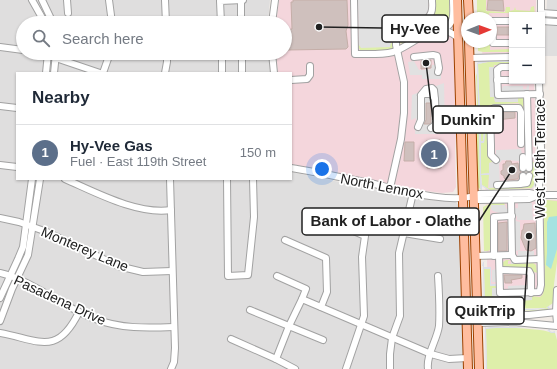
<!DOCTYPE html>
<meta charset="utf-8">
<style>
body{margin:0;font-family:Helvetica,sans-serif;background:#f2f2f3;color:#1f2937}
.controls{position:absolute;right:12px;top:12px;display:grid;overflow:hidden;border-radius:0px;box-shadow:0 1px 3px #0004}
.controls button{width:36px;height:36px;display:grid;place-items:center;padding:0;border:0;border-bottom:1px solid #e0e1e3;background:#fff;color:#1f2937;font:20px sans-serif}
.compass{position:absolute;left:461px;top:12px;width:36px;height:36px;border-radius:50%;background:#fff;box-shadow:0 1px 3px #0004;rotate:89deg}
.you{position:absolute;left:322px;top:169px;width:14px;height:14px;margin:-10px;border:3px solid #fff;border-radius:50%;background:#1a73e8;box-shadow:0 0 0 6px #1a73e833}
.badge{display:grid;place-items:center;width:26px;height:26px;border-radius:50%;background:#b45309;color:#fff;font-size:13px;font-weight:700}
.pin{position:absolute;translate:-50% -50%;border:2px solid #fff;box-shadow:0 1px 4px #0006}
.list{margin:0;padding:0;list-style:none}
h2{display:flex;justify-content:space-between;align-items:center;height:52px;margin:0;padding:0 16px;font-size:17px}
h2 small{font-size:13px;font-weight:400;color:#747a83}
.list li{display:grid;grid-template-columns:26px 1fr auto;gap:12px;align-items:center;box-sizing:border-box;height:56px;padding:0 16px;border-top:1px solid #e0e1e3}
.list b{display:block;font-size:15px;white-space:nowrap}
.list p{margin:0;font-size:13px;white-space:nowrap;color:#747a83}
.list em{font-size:13px;font-style:normal;color:#747a83}
.icon{flex:none;width:22px;height:22px;fill:none;stroke:currentColor;stroke-width:2;stroke-linecap:round;stroke-linejoin:round}
.map{position:relative;flex:none;width:557px;height:369px;overflow:hidden}
.search{position:absolute;background:#fff;box-shadow:0 1px 3px #0004;left:16px;top:16px;width:276px;height:44px;display:flex;align-items:center;gap:10px;box-sizing:border-box;padding:0 14px;border-radius:22px;color:#747a83;font-size:15px}
.panel{position:absolute;background:#fff;box-shadow:0 1px 3px #0004;left:16px;top:72px;width:276px;height:108px;border-radius:0px}
.map>svg:first-child{display:block}
.residential{fill:#dfdede}
.commercial{fill:#f4d6dc}
.grass{fill:#deefaa}
.parking{fill:#e1e1e1}
.plaza{fill:#dbdfe8}
.water{fill:#a5e3e1}
.building{fill:#cfc0bd;stroke:#c5aea8}
.lines{fill:none;stroke-linecap:round;stroke-linejoin:round}
.minor-tunnel{stroke:#c8c3bf;stroke-width:6;stroke-dasharray:6 3;stroke-linecap:butt}
.minor-casing{stroke:#a2a2a2;stroke-width:8}
.major-casing{stroke:#9e4200;stroke-width:10}
.minor{stroke:#fff;stroke-width:6}
.major{stroke:#ffbd9f;stroke-width:8}
.labels{text-anchor:middle;dominant-baseline:central;stroke-width:3.5;stroke-linejoin:round;paint-order:stroke}
.street-label{font-size:14px;fill:#212121;stroke:#fff}
.leader{fill:none;stroke:#212121;stroke-width:1.5}
.callout-dot{fill:#212121;stroke:#fff;stroke-width:1.5}
.callout{fill:#fff;stroke:#212121;stroke-width:1.5}
.callout-label{font-size:15px;text-anchor:middle;font-weight:bold;fill:#212121}
</style>
<div class="map">
<svg width="557" height="369" viewBox="0 0 557 369">
<rect width="100%" height="100%" fill="#f2ece7"/>
<!-- residential -->
<g class="residential">
<polygon points="0,0 270,0 268,23 23,23 23,53 269,53 270,73 17,73 17,179 291,179 291,172 428,200 456,202 460,207 464,369 0,369"/>
<polygon points="547,0 557,0 557,56 544,56"/>
</g>
<!-- commercial -->
<g class="commercial">
<polygon points="279,0 454,0 457,121 455,150 456,187 453,192 442,193 426,191 291,164 291,73 278,73 276,53 285,53 285,23 276,23"/>
<polygon points="480,0 536,0 536,15 512,15 512,81 534,81 536,138 533,185 534,200 557,200 557,211 547,291 543,301 488,302 482,42 491,42 491,18 481,18"/>
</g>
<!-- grass -->
<g class="grass">
<path d="M435 0H449L450 20 445 27C428 28 417 35 403 44L399 43V31L419 27 433 16H434Z"/>
<polygon points="477,0 486,0 486,11 505,12 506,7 510,7 510,11 514,10 515,7 516,10 530,11 531,7 534,6 535,14 522,15 521,13 489,13 489,16 477,18"/>
<polygon points="478,42 485,42 483,45 490,45 490,50 512,49 512,52 483,52 478,51"/>
<polygon points="392,43 394,45 393,48 387,50 361,51 358,47 359,44"/>
<polygon points="488,62 512,62 512,65 494,65 490,97 494,97 495,102 518,101 518,97 523,97 524,120 522,106 518,103 489,105 487,110 487,120 485,121 483,141 481,141 478,64"/>
<polygon points="477,73 481,189 481,190 477,186 475,120 476,118 475,117 477,102 476,76"/>
<polygon points="486,122 487,122 488,154 489,158 493,162 489,163 489,173 481,174 481,143 484,142"/>
<path d="M531 162H535L534 185 532 188 490 190 482 185 481 175H489L488 188 527 186C534 182 531 170 531 162Z"/>
<polygon points="547,200 557,201 557,262 554,284 553,303 546,308 492,309 489,306 485,306 484,269 490,269 490,286 497,286 497,288 492,288 492,296 497,296 496,301 531,300 532,296 540,297 543,294 545,266 544,265 544,211 545,211 546,208 542,207 543,201"/>
<polygon points="491,203 504,203 506,208 505,205 491,205 490,211 491,249 488,251 484,251 483,207"/>
<polygon points="506,260 511,260 508,261 508,264 533,263 536,265 537,273 535,272 532,274 535,277 532,279 535,282 532,282 532,274 521,267 503,267 502,263"/>
<path d="M485 307H488L492 310C504 310 539 313 548 307V311L545 310 544 311 538 312H486Z"/>
<path d="M490 328C507 327 523 328 540 330 545 330 550 333 555 333L557 340V369H487L486 329Z"/>
</g>
<!-- parking -->
<g class="parking">
<polygon points="358,0 428,0 428,10 425,16 413,24 392,25 391,43 390,47 361,48 359,45"/>
<polygon points="414,61 419,70 431,69 432,65 437,65 437,69 441,75 441,79 422,79 422,75 410,75 408,62"/>
<polygon points="489,67 494,67 500,69 501,90 502,89 503,86 523,86 523,89 526,89 527,86 529,85 529,90 523,97 518,97 518,102 495,102 494,97 490,97"/>
<polygon points="444,83 445,130 441,130 444,134 415,134 416,118 411,120 412,95"/>
<polygon points="521,149 522,154 520,161 502,160 499,164 500,187 489,188 489,163 493,162 492,161 496,155 496,150"/>
<polygon points="518,203 532,203 533,220 517,220 517,216 515,217 516,221 520,222 520,250 516,251 512,217 493,211 491,209 491,205 505,205 506,208 507,209 518,208"/>
<polygon points="518,251 534,251 534,263 511,264 511,260 518,255"/>
<polygon points="497,269 503,273 504,289 508,290 508,286 527,285 527,290 532,297 532,300 519,301 519,296 517,296 517,301 498,301 498,297 492,296 492,288 497,288 497,285 496,282 492,282 492,270"/>
</g>
<!-- plaza -->
<g class="plaza">
<polygon points="512,60 512,62 488,62 478,64 481,141 483,141 485,121 487,121 484,143 481,143 481,174 489,173 489,175 481,175 482,185 490,190 531,189 534,185 535,160 536,161 535,185 531,190 489,191 482,186 482,191 480,188 477,63 478,62 487,61"/>
<polygon points="486,261 484,262 484,267 491,267 491,284 497,284 497,286 490,286 490,269 484,269 485,306 489,306 492,309 532,309 546,308 553,303 549,306 550,310 548,311 548,308 533,310 492,310 489,307 485,307 486,312 484,312 483,266 482,266 483,262"/>
<polygon points="486,326 486,328 490,327 515,327 548,330 549,328 550,328 550,331 552,332 555,331 555,333 551,333 547,330 526,328 496,328 486,329 487,369 486,369 485,328"/>
</g>
<!-- water -->
<polygon class="water" points="557,216 557,249 551,269 546,265 547,253 547,222 549,217"/>
<!-- building -->
<g class="building">
<polygon points="293,0 347,0 348,25 346,31 348,47 346,49 287,50 286,30 292,29 291,2 293,2"/>
<polygon points="488,0 503,0 504,11 487,10"/>
<rect x="497" y="27" width="15" height="8"/>
<polygon points="431,60 431,68 421,69 421,61"/>
<polygon points="426,103 431,103 431,122 430,124 424,124 426,120"/>
<polygon points="496,112 515,112 515,118 496,120"/>
<polygon points="440,140 441,168 427,168 426,141"/>
<polygon points="405,142 414,142 414,161 404,161"/>
<polygon points="506,161 511,161 512,164 518,163 519,170 521,172 519,174 518,179 507,180 504,178 504,176 501,174 501,171 503,170 503,164 505,164"/>
<polygon points="507,222 507,251 498,251 498,223"/>
<polygon points="535,223 536,248 531,251 526,250 521,238 522,230 523,230 524,224"/>
<polygon points="504,275 522,275 522,278 511,280 512,283 505,283"/>
</g>
<g class="lines">
<!-- minor-tunnel -->
<polyline class="minor-tunnel" points="526,168 526,176"/>
<!-- minor casing -->
<g class="minor-casing">
<g id="minor">
<polyline points="32,0 45,23"/>
<polyline points="42,0 53,23"/>
<polyline points="67,0 68,13"/>
<polyline points="109,0 112,23"/>
<polyline points="165,0 166,23"/>
<polyline points="241,0 241,23"/>
<path d="M354 0 355 54C367 54 381 55 393 52 413 46 436 17 458 38"/>
<polyline points="541,13 557,14"/>
<polyline points="541,15 541,0"/>
<polyline points="512,21 492,21 493,43 512,43"/>
<polyline points="542,21 557,22"/>
<polyline points="221,23 220,1 243,0"/>
<polyline points="272,23 275,0"/>
<path d="M443 30C456 22 453 14 453 0"/>
<polyline points="0,47 23,50"/>
<polyline points="41,53 100,73"/>
<polyline points="222,53 222,73"/>
<polyline points="242,53 242,73"/>
<polyline points="272,53 274,73"/>
<polyline points="414,57 433,55 437,56 439,68 438,72"/>
<polyline points="470,58 512,57"/>
<polyline points="512,67 501,67 497,70 498,95 540,94"/>
<polyline points="46,73 48,53"/>
<polyline points="54,73 56,53"/>
<polyline points="103,73 110,53"/>
<polyline points="165,73 167,62 167,53"/>
<polyline points="291,80 307,79 310,75 310,66"/>
<polyline points="497,80 512,80"/>
<polyline points="527,94 529,168"/>
<polyline points="421,95 426,89 432,88 434,90 435,99"/>
<polyline points="0,106 17,108"/>
<polyline points="418,127 421,120 421,96 424,94 431,94 435,99 436,123 434,126 431,128"/>
<polyline points="523,157 523,168"/>
<polyline points="496,160 491,155 491,145 490,113 494,108 519,108 521,112 521,144"/>
<polyline points="0,165 17,167"/>
<path d="M291 168C317 172 344 178 370 183 397 189 454 206 479 194L529 193 539 195H557"/>
<path d="M65 179C95 192 137 215 171 210"/>
<polyline points="170,179 175,348 174,362 171,369"/>
<polyline points="227,179 228,276 248,275 254,217 253,179"/>
<polyline points="520,184 527,183 529,176"/>
<polyline points="497,185 520,184 523,180 523,176"/>
<path d="M390 188 401 139 404 113V82L396 45V27C407 27 426 26 431 13 433 9 432 4 432 0"/>
<polyline points="473,197 479,200 529,199 539,195"/>
<polyline points="511,199 512,255 515,260 540,259"/>
<polyline points="315,214 365,236 362,257 364,316 346,369"/>
<polyline points="0,218 19,222 47,232 118,266 143,272 172,271"/>
<polyline points="404,233 440,239"/>
<polyline points="285,240 326,258 327,292 321,307"/>
<polyline points="475,256 512,255"/>
<polyline points="494,256 494,217 512,216"/>
<polyline points="499,256 500,293 539,292 540,290 541,285 539,177 541,148 539,81"/>
<polyline points="500,270 529,271 531,275 531,293"/>
<path d="M0 273C34 281 62 307 95 319 121 329 147 328 174 327"/>
<polyline points="277,276 306,289 302,299"/>
<polyline points="557,290 556,312 557,323"/>
<polyline points="0,298 18,259 23,247 32,179"/>
<polyline points="250,310 323,340"/>
<polyline points="477,315 529,315 557,312"/>
<polyline points="0,321 12,289 28,255 40,179"/>
<polyline points="477,323 514,322 557,326"/>
<path d="M0 333C39 340 57 357 79 312"/>
<polyline points="231,339 276,359 295,369"/>
<polyline points="276,359 289,326 302,299 431,354 449,359 467,358"/>
<polyline points="390,369 390,354 392,338 400,316 399,253 413,193"/>
<path d="M428 369C426 355 437 340 439 326 440 310 439 292 438 276"/>
</g>
</g>
<!-- major casing -->
<g class="major-casing">
<g id="major">
<polyline points="457,0 468,369"/>
<polyline points="468,0 469,18"/>
<polyline points="469,42 479,369"/>
</g>
</g>
<!-- minor -->
<use href="#minor" class="minor"/>
<!-- major -->
<use href="#major" class="major"/>
</g>
<g class="labels">
<!-- street labels -->
<g class="street-label">
<text transform="translate(540 159) rotate(-90)">West 118th Terrace</text>
<text transform="translate(382 186) rotate(11)">North Lennox</text>
<text transform="translate(85 249) rotate(23)">Monterey Lane</text>
<text transform="translate(60 300) rotate(25)">Pasadena Drive</text>
</g>
</g>
<!-- callouts -->
<path class="leader" d="M319 27L382 28M426 63L433 120M512 170L479 221M529 236L524 311"/>
<g class="callout-dot">
<circle cx="319" cy="27" r="4"/>
<circle cx="426" cy="63" r="4"/>
<circle cx="512" cy="170" r="4"/>
<circle cx="529" cy="236" r="4"/>
</g>
<g class="callout">
<rect x="382" y="15" width="66" height="27" rx="4"/>
<rect x="433" y="106" width="70" height="27" rx="4"/>
<rect x="302" y="208" width="177" height="27" rx="4"/>
<rect x="447" y="297" width="77" height="27" rx="4"/>
</g>
<g class="callout-label">
<text x="415" y="34">Hy-Vee</text>
<text x="468" y="125">Dunkin'</text>
<text x="391" y="226">Bank of Labor - Olathe</text>
<text x="485" y="316">QuikTrip</text>
</g>
</svg>
<div class="controls">
<button>+</button>
<button>−</button>
</div>
<svg class="compass" viewBox="-18 -18 36 36"><path d="M0-13l5 13h-10z" fill="#e53935"/><path d="M0 13l5-13h-10z" fill="#747a83"/></svg>
<div class="you"></div>
<div class="pin badge" style="left:434px;top:154px;background:#5c6f8a">1</div>
<div class="search"><svg class="icon" aria-label="search" viewBox="0 0 24 24"><circle cx="10" cy="10" r="6"/><path d="M15 15l6 6"/></svg>Search here</div>
<section class="panel">
<h2>Nearby<small></small></h2>
<ul class="list">
<li><span class="badge" style="background:#5c6f8a">1</span><div><b>Hy-Vee Gas</b><p>Fuel · East 119th Street</p></div><em>150 m</em></li>
</ul>
</section>
</div>
